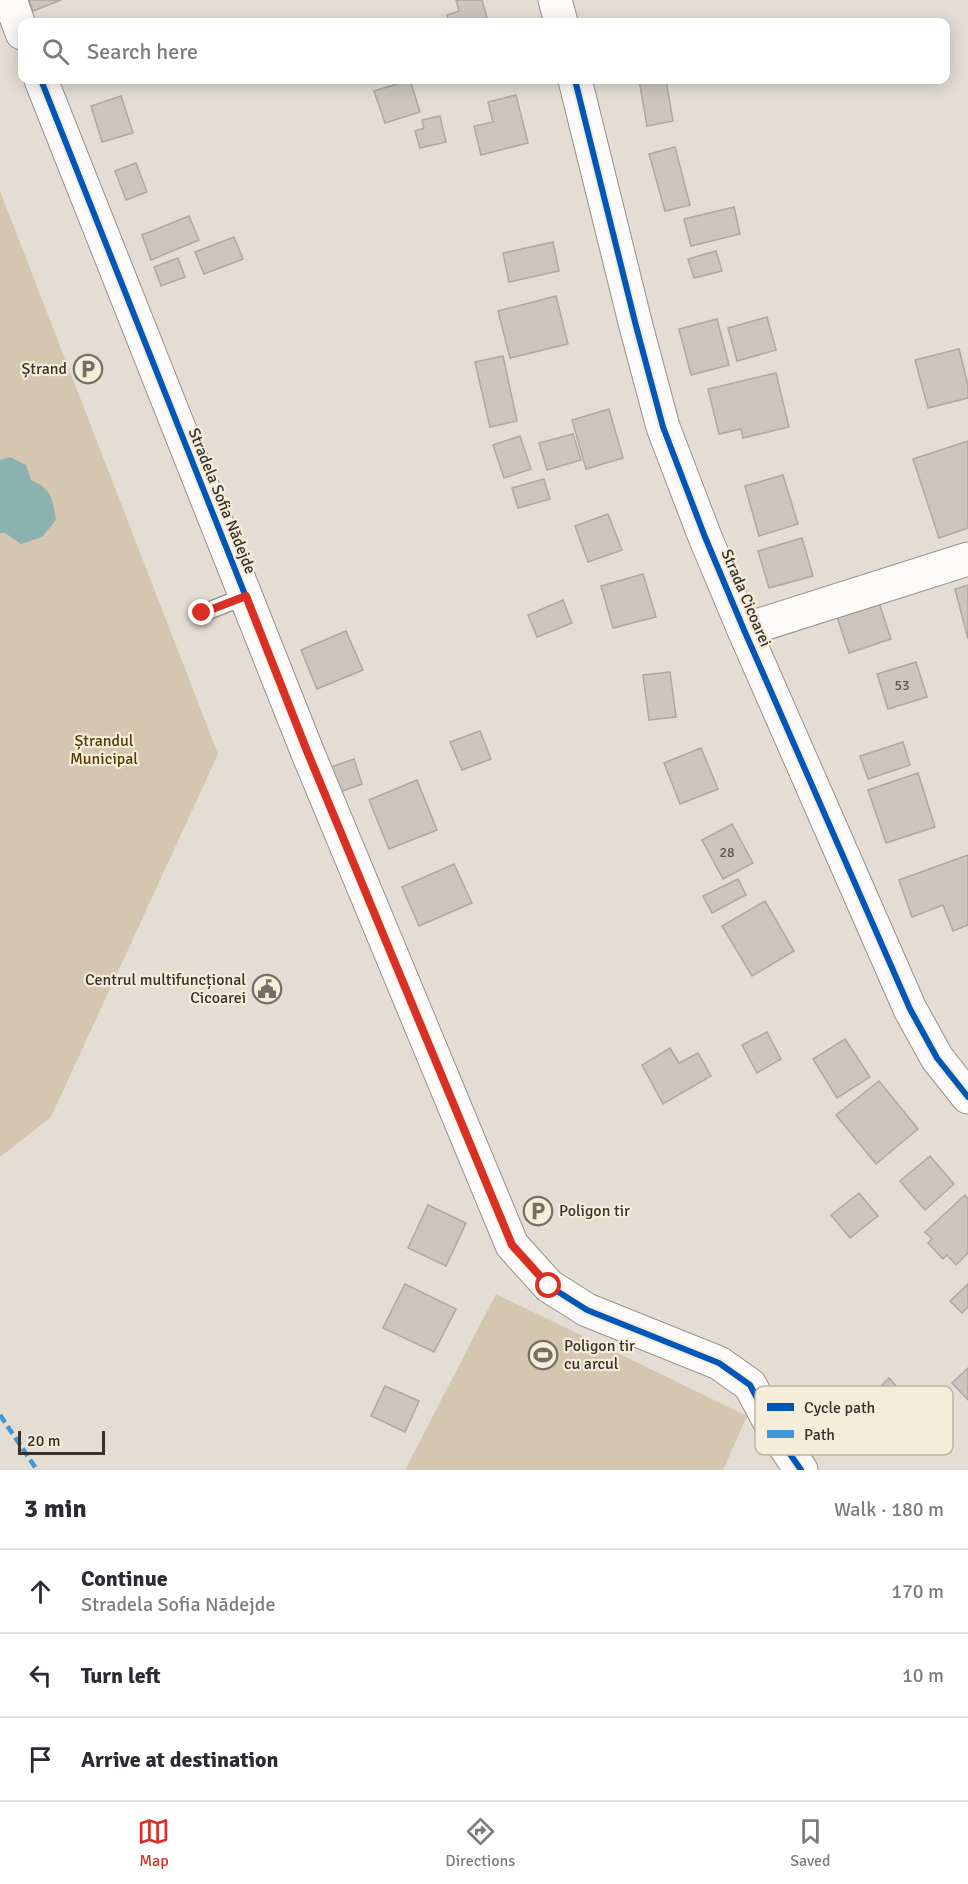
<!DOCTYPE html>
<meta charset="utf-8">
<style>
body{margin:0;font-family:Signika,sans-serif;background:#f7f7f7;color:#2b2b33}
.scale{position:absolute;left:18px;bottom:15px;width:87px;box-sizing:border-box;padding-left:6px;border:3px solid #36322b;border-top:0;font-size:16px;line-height:21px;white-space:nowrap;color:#36322b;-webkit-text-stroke:4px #f6ecda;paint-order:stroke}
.stop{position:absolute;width:18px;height:18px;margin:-14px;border:4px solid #d93025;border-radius:50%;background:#fff}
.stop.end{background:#d93025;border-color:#fff;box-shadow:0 2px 6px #0008}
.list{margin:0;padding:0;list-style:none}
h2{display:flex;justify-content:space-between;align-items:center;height:78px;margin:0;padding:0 24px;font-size:26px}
h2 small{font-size:20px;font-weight:400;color:#7c7c81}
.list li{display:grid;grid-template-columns:39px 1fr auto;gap:18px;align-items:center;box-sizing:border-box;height:84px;padding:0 24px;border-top:2px solid #e1e1e2}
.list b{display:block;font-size:22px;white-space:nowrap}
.list p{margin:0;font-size:20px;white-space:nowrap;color:#7c7c81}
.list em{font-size:20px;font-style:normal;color:#7c7c81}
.icon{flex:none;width:33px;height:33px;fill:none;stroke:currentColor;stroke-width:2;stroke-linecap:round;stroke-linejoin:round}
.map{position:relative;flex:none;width:968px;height:1470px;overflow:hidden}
.search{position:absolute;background:#fff;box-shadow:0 3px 15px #0003;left:18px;right:18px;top:18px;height:66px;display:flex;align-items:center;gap:15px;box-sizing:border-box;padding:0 21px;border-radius:12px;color:#7c7c81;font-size:22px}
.sheet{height:330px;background:#fff}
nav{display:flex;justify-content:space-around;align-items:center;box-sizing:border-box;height:84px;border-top:2px solid #e1e1e2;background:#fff;font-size:16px;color:#7c7c81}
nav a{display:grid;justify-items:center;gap:3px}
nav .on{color:#d93025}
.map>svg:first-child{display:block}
.green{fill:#d4c6af}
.water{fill:#8cb2b0}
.building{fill:#ccc5bf;stroke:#aea8a2;stroke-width:1.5}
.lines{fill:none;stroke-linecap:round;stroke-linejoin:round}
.lane-casing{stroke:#97928a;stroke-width:19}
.street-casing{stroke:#97928a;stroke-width:35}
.lane{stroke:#fbfaf8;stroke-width:16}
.street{stroke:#fbfaf8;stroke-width:33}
.quiet{stroke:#3e97d7;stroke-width:4.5;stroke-dasharray:9 4.5;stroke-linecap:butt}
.cycleway-casing{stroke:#f6ecda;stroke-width:10}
.cycleway{stroke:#0057b8;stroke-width:6}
.route{stroke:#d93025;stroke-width:8}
.labels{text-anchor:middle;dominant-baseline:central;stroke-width:4.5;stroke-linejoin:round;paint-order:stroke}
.number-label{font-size:14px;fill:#5c5750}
.poi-label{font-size:16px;fill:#36322b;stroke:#f6ecda;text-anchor:end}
.street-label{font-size:16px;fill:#36322b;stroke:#f6ecda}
.park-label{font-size:16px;fill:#523a05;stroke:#f6ecda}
.key{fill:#f6ecda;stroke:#bcb4a6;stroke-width:1.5}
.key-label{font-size:16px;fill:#36322b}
</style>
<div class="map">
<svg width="968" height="1470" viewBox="0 0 968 1470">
<rect width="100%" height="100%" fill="#e3ddd3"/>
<!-- green -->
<g class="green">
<polygon points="0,191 218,754 51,1117 0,1157"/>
<polygon points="496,1294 747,1416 723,1470 405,1470"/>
</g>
<!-- water -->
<path class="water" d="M10 457 26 465 31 480C53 490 52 498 56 520L42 537 21 544 5 533H0V460Z"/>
<!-- building -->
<g class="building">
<polygon points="29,0 61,0 33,11"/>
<polygon points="456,0 482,0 488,22 449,22 447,15 459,11"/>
<polygon points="410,80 420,112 385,123 374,91"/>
<polygon points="639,80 666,80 673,121 647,126"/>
<polygon points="516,95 528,143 481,155 474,126 493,122 488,102"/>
<polygon points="121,96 133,133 102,142 91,106"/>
<polygon points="440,116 446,142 420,148 415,131 424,128 422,120"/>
<polygon points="675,147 690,205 665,211 649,154"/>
<polygon points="136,163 147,192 126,200 115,171"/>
<polygon points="734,207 740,234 691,246 684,219"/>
<polygon points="189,216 199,240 151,260 142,235"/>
<polygon points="234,237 243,259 204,274 195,252"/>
<polygon points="553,242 559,271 509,282 503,253"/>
<polygon points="716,251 722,271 694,278 688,259"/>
<polygon points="178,258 185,277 161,286 154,267"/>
<polygon points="556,296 568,344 510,358 498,311"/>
<polygon points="767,317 776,350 737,361 728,328"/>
<polygon points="717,319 729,365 691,375 679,329"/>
<polygon points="959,349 968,385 968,398 928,408 915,360"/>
<polygon points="503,356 517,421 490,427 475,362"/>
<polygon points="776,373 789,427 743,438 741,429 719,434 708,389"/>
<polygon points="609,409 623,458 586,469 572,420"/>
<polygon points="573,434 581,460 547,470 539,443"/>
<polygon points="520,436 531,469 504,478 493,445"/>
<polygon points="968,441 968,528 939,538 913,459"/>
<polygon points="783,475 798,524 759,536 745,486"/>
<polygon points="544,479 550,499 518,508 512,488"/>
<polygon points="608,514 622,550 588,562 575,526"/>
<polygon points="802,538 813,576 769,588 758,551"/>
<polygon points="643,574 656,617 613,628 601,586"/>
<polygon points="968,585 968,639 955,589"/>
<polygon points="563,600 572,623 537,637 528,615"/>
<polygon points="878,600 891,639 849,653 836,614"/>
<polygon points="346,631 363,670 317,689 301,650"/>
<polygon points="916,662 927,697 888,709 877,674"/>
<polygon points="670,672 676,717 649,720 643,675"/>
<polygon points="480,731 491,759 462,770 450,742"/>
<polygon points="903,742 910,765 868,779 860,756"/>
<polygon points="701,748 718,789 680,804 664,763"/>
<polygon points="354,759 362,784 340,792 331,767"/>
<polygon points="918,773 935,827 886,843 868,790"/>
<polygon points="417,780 437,830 389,849 369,800"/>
<polygon points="732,824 753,863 723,879 702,840"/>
<polygon points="968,855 968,925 953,931 943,905 912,917 899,880"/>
<polygon points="454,864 472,903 419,926 402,887"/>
<polygon points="738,879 746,895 712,913 703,896"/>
<polygon points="765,901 794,951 752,976 722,926"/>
<polygon points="767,1032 781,1059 757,1073 742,1045"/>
<polygon points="845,1039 870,1077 837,1098 813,1059"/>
<polygon points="670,1048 679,1063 698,1053 711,1076 663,1104 642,1065"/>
<polygon points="879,1081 918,1129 876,1164 836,1115"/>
<polygon points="930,1156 954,1184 925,1210 900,1181"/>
<polygon points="859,1193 878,1216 850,1238 831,1215"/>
<polygon points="965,1195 968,1199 968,1253 956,1265 947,1255 943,1259 928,1243 932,1239 925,1232"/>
<polygon points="428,1205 466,1223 446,1266 408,1248"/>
<polygon points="405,1284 456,1309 434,1352 383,1328"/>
<polygon points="968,1284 968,1307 962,1313 950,1301"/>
<polygon points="968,1368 968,1400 952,1383"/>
<polygon points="889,1378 916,1407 879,1442 853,1413"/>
<polygon points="385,1386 419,1401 405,1432 371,1416"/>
</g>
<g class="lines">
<!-- lane casing -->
<g class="lane-casing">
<polyline id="lane" points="203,613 246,596"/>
</g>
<!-- street casing -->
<g class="street-casing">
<g id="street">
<polyline points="10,0 22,33"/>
<polyline points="555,0 561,22"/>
<polyline points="41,80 307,751 512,1245 549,1286 587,1310 719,1363 750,1385 775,1432 801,1470"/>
<polyline points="575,80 636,326 663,427 705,537 744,630 910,1009 937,1058 968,1097"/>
<polyline points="744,630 968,559"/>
</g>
</g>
<!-- lane -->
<use href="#lane" class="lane"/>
<!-- street -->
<use href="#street" class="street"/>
<!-- quiet -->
<polyline class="quiet" points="0,1415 37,1470"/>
<!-- cycleway casing -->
<g class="cycleway-casing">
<g id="cycleway">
<polyline points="41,80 307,751 512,1245 549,1286 587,1310 719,1363 750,1385 775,1432 801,1470"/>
<polyline points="575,80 636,326 663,427 705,537 744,630 910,1009 937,1058 968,1097"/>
</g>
</g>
<!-- cycleway -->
<use href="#cycleway" class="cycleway"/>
</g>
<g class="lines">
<!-- route -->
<polyline class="route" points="202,613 246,596 307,751 512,1245 549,1286"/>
</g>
<!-- icons -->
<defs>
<g id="parking-ring" transform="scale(1.5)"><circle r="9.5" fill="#f6ecda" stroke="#736e66" stroke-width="1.5"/><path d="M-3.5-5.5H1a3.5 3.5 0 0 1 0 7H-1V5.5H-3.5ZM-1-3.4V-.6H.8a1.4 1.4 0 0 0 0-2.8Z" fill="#736e66"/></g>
<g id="civic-ring" transform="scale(1.5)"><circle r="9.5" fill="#f6ecda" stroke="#736e66" stroke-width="1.5"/><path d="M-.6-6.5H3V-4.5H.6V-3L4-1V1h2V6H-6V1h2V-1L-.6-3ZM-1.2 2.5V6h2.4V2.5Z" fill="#736e66"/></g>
<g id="stadium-ring" transform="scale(1.5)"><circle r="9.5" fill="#f6ecda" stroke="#736e66" stroke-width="1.5"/><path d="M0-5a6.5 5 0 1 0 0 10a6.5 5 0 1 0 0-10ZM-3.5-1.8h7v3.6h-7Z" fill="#736e66"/></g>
</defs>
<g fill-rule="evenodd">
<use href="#parking-ring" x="88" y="369"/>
<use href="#civic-ring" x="267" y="989"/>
<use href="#parking-ring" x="538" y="1211"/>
<use href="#stadium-ring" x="543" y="1355"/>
</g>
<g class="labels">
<!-- number labels -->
<g class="number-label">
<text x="902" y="685">53</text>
<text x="727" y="852">28</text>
</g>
<!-- poi labels -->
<g class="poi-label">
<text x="67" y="369">Ștrand</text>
<text x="246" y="980">Centrul multifuncțional<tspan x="246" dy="18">Cicoarei</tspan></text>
<text x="559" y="1211" text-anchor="start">Poligon tir</text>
<text x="564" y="1346" text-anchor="start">Poligon tir<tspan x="564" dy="18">cu arcul</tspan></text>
</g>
<!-- street labels -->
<g class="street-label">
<text transform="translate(222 501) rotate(68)">Stradela Sofia Nădejde</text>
<text transform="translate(746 598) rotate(67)">Strada Cicoarei</text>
</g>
<!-- park labels -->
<g class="park-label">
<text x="104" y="741">Ștrandul<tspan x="104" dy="18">Municipal</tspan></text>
</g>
</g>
<!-- legend -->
<rect x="755" y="1386" width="198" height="69" rx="9" class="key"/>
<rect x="767" y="1403" width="27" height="8" fill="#0057b8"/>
<rect x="767" y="1430" width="27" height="8" fill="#3e97d7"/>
<g class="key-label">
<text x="804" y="1413">Cycle path</text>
<text x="804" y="1440">Path</text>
</g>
</svg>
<div class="scale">20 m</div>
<div class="stop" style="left:549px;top:1286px"></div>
<div class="stop end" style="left:202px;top:613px"></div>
<div class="search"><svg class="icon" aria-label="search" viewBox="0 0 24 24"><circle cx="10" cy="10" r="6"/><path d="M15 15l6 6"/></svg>Search here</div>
</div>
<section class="sheet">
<h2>3 min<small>Walk · 180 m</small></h2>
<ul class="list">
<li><svg class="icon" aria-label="ahead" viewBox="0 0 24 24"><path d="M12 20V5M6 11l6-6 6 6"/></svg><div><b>Continue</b><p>Stradela Sofia Nădejde</p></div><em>170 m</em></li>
<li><svg class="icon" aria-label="left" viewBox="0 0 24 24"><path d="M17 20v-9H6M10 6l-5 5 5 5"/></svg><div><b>Turn left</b></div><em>10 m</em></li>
<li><svg class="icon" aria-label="arrive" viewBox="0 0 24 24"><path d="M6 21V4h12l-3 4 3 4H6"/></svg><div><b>Arrive at destination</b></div></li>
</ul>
</section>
<nav>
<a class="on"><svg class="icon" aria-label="map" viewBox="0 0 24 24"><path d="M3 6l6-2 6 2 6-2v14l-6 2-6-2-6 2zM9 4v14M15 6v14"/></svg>Map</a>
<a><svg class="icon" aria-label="directions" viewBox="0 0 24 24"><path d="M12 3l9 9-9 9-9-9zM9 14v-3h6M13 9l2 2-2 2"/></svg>Directions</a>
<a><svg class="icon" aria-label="saved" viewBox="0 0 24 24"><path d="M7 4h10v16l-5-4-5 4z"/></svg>Saved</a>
</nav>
